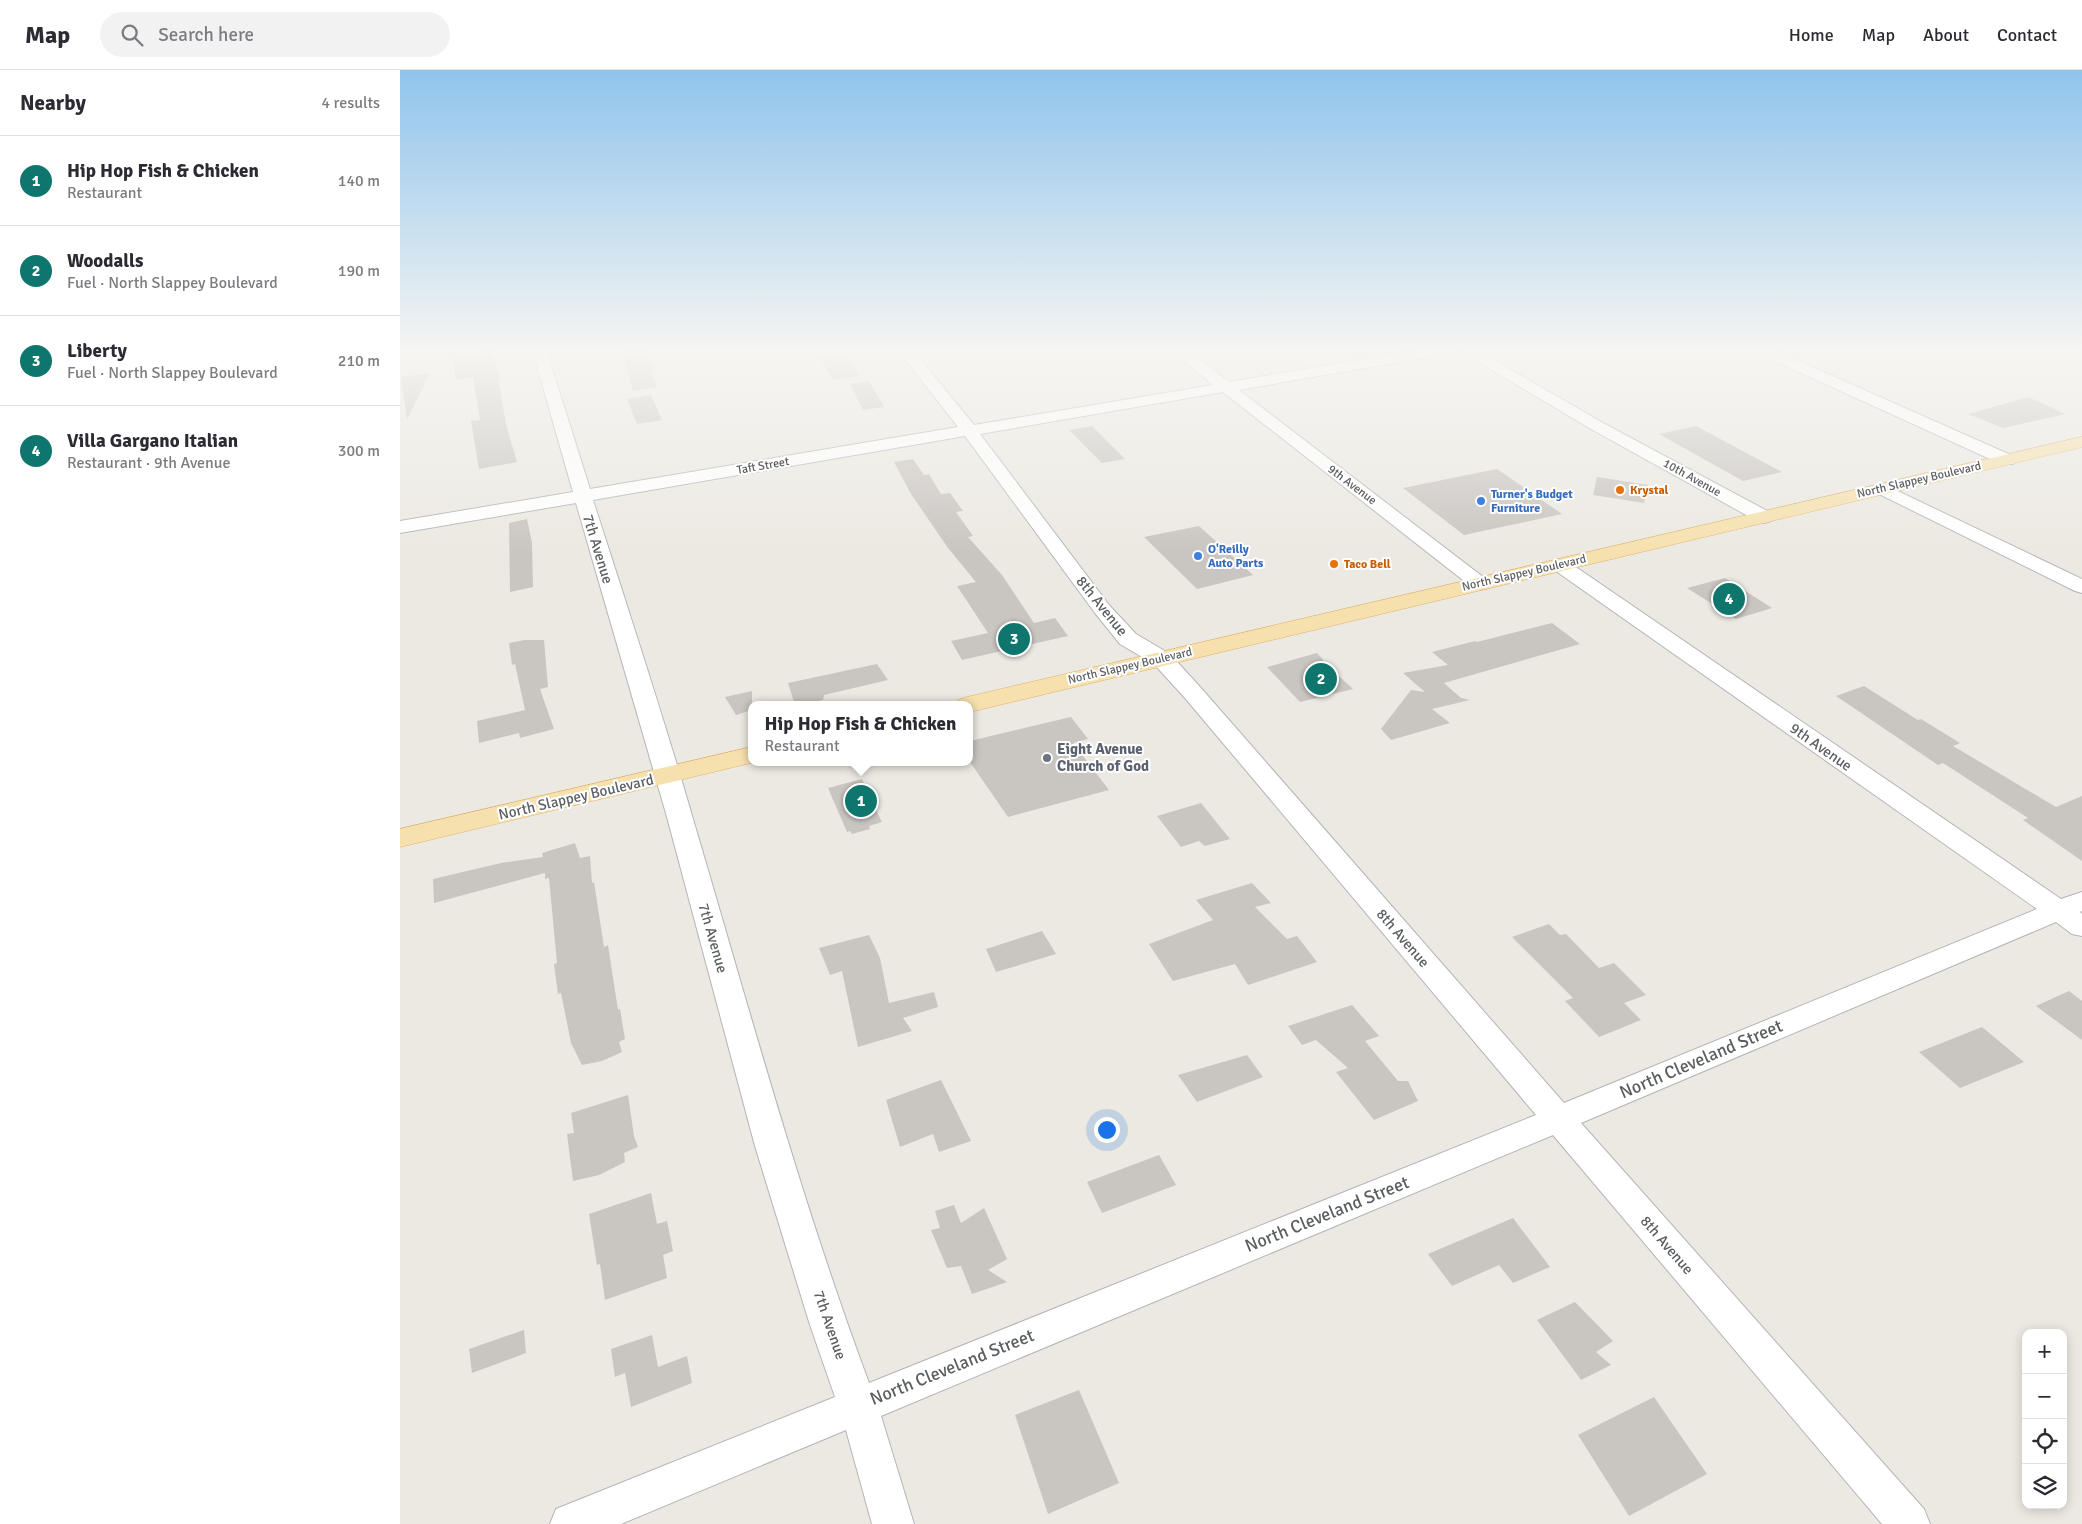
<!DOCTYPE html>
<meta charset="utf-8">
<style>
body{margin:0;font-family:Signika,sans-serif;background:#f2f2f3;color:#2b2b33}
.controls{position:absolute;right:15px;bottom:15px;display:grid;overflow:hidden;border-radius:10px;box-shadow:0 2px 12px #0003}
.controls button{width:45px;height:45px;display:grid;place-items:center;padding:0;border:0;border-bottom:1px solid #e1e1e2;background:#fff;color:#2b2b33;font:25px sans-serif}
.you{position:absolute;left:706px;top:1059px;width:18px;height:18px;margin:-12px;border:4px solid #fff;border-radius:50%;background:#1a73e8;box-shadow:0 0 0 8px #1a73e833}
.badge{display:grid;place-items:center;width:32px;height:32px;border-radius:50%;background:#0f766e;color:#fff;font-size:16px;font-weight:700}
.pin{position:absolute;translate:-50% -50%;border:2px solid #fff;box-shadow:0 1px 5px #0006}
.popup{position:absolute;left:348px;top:631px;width:225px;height:65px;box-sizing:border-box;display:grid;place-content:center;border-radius:10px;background:#fff;filter:drop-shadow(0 1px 4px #0005);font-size:16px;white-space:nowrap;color:#7c7c81}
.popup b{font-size:19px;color:#2b2b33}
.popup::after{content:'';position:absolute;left:50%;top:100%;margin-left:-10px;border:10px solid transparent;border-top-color:#fff}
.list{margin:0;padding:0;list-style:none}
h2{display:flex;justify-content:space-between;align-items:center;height:65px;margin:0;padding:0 20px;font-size:21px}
h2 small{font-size:16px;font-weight:400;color:#7c7c81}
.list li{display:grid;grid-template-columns:32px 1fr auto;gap:15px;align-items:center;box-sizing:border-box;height:90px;padding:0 20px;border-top:1px solid #e1e1e2}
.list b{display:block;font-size:19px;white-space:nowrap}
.list p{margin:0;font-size:16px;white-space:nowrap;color:#7c7c81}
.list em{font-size:16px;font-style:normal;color:#7c7c81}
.icon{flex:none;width:28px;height:28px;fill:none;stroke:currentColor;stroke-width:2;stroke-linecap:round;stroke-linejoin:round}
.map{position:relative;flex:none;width:1682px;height:1454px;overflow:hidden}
header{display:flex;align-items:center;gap:30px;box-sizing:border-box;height:70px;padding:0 25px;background:#fff;border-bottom:1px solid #e1e1e2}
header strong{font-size:24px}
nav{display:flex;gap:28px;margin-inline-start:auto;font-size:18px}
.search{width:350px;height:45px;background:#f2f2f3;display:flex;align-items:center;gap:12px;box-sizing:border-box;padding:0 18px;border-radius:28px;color:#7c7c81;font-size:19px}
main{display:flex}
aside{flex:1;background:#fff}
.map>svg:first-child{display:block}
.building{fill:#c9c5c1}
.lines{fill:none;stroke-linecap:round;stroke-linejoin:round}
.minor-casing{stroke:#b3b5b8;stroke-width:2}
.major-casing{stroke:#e1b066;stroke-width:1}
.minor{fill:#fff;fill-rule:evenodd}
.major{fill:#f6e1ae;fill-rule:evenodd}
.food-dot{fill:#e8710a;stroke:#fff;stroke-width:2}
.shop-dot{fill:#3f7fe0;stroke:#fff;stroke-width:2}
.worship-dot{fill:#6b7280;stroke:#fff;stroke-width:2}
.labels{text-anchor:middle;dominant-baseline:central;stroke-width:4;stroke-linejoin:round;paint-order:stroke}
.far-street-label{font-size:12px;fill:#5b5e61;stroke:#fff}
.far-food-label{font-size:12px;font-weight:bold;fill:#c56008;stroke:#fff;text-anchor:start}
.far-shop-label{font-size:12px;font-weight:bold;fill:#366cbe;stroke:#fff;text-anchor:start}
.street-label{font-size:15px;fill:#5b5e61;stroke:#fff}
.worship-label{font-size:15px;font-weight:bold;fill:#5b616d;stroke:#fff;text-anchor:start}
.near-street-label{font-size:18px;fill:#5b5e61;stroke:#fff}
</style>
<header>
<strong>Map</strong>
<div class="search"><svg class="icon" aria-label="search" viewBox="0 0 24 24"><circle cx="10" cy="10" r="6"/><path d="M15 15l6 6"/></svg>Search here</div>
<nav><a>Home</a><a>Map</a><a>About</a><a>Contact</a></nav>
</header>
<main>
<aside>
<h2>Nearby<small>4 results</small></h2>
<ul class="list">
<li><span class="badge">1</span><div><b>Hip Hop Fish &amp; Chicken</b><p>Restaurant</p></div><em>140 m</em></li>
<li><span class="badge">2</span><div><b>Woodalls</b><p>Fuel · North Slappey Boulevard</p></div><em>190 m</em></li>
<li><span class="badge">3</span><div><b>Liberty</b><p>Fuel · North Slappey Boulevard</p></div><em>210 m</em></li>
<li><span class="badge">4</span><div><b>Villa Gargano Italian</b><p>Restaurant · 9th Avenue</p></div><em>300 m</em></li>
</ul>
</aside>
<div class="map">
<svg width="1682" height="1454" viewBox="0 0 1682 1454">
<rect width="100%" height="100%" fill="#ece9e2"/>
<!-- building -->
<g class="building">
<polygon points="221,279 246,279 253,300 250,301 257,317 233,321"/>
<polygon points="91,280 100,308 98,308 106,354 117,392 79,399 71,351 80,350 73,307 56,310 52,285"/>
<polygon points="444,284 459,306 434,310 418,287"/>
<polygon points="30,303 7,350 1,307"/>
<polygon points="469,311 484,337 463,340 450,314"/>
<polygon points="251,325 262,350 237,354 227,329"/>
<polygon points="1628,327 1666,344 1603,358 1568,344"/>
<polygon points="692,356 725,389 702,393 669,360"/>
<polygon points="1296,356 1382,402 1343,411 1259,364"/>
<polygon points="513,389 524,405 529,404 541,424 550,423 563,441 556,442 573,466 568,467 602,505 634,553 655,548 668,566 562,590 551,571 588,563 557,516 576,512 548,478 511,424 494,392"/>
<polygon points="1097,399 1162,444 1064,465 1003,418"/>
<polygon points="1197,407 1248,415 1244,433 1193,425"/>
<polygon points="127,449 132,473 133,517 110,522 109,453"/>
<polygon points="799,456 853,505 797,519 744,467"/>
<polygon points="1325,508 1372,538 1336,549 1287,518"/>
<polygon points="1152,553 1180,574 1044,613 1061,628 1070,630 1032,639 1050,653 991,670 981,659 1011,620 1025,622 1003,603 1048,595 1032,582 1075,571 1077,572"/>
<polygon points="125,570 144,570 148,617 140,619 154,659 120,668 119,663 79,673 77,651 125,640 115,594 112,595 109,573"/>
<polygon points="917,583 931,599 953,619 900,632 867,597"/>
<polygon points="477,594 488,610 424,625 423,630 395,635 388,613"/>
<polygon points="1464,616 1518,650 1521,649 1560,673 1553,676 1656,737 1682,726 1682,791 1623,750 1628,748 1543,693 1538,695 1436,626"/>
<polygon points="352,621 352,640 336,645 325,627"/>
<polygon points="671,647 688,669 673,673 709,720 608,747 570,692 570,671"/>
<polygon points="462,709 466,718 468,717 476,735 474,736 482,752 469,756 470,759 452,764 450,761 447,762 428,718"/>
<polygon points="801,733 830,769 805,776 799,771 781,777 757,746"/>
<polygon points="175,773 180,788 190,786 192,813 194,812 204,877 208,875 218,940 220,939 225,969 219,972 222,982 202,991 182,995 171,973 161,923 158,924 154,894 157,893 149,808 145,809 145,803 34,833 33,809 101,793 143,787 142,783"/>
<polygon points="852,813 871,833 855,837 887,869 897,866 917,892 848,915 835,894 773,911 749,874 813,850 796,830"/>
<polygon points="1149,854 1160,865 1166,864 1199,898 1214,893 1246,925 1224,933 1241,950 1199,967 1165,931 1173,928 1112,867"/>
<polygon points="642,861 656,884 596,902 586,879"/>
<polygon points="469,865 480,888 489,933 534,922 538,937 503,948 512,961 458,977 442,901 430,905 419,878"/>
<polygon points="1669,921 1682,931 1682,970 1636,936"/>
<polygon points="952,935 979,966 965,971 998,1011 1008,1011 1018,1031 974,1050 936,1002 948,998 916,970 902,975 888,956"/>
<polygon points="1582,957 1624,992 1560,1018 1519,982"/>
<polygon points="847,985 863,1007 797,1032 778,1005"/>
<polygon points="541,1010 571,1071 539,1082 533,1064 500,1077 486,1030"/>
<polygon points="228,1025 234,1066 238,1077 224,1083 225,1092 199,1105 173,1111 167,1064 174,1063 171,1043"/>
<polygon points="759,1085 776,1115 702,1143 687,1112"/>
<polygon points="251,1123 257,1154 267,1151 273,1181 263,1185 267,1208 205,1230 200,1194 197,1195 189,1144"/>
<polygon points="554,1135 561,1153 584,1138 607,1189 588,1200 607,1212 572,1224 561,1196 547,1198 531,1160 540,1158 535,1141"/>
<polygon points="1113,1148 1150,1197 1113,1213 1099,1195 1052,1216 1028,1184"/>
<polygon points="1175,1232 1213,1271 1196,1282 1211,1295 1181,1310 1137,1250"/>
<polygon points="124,1260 126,1283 72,1303 69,1279"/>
<polygon points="252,1265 258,1297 287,1286 292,1313 231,1337 225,1303 215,1307 211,1279"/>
<polygon points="679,1320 719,1413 648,1444 615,1345"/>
<polygon points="1254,1327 1307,1404 1229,1446 1178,1365"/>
</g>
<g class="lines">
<!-- minor casing -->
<g class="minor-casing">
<g id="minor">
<polygon points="0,279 23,279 21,282 0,285"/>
<path d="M132 279H146L190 419 558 357 497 279H512L574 355 813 315 770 279H786L829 312 1024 279H1075L1203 353 1371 443 1373 447 1371 451 1364 453 1357 451 1191 359 1058 280 1051 283 839 320 1087 510 1090 514 1087 518 1080 520 1073 518 823 322 580 364 709 535 736 564 770 584 801 618 1164 1033 1637 839 1153 499 1150 495 1153 491 1160 489 1167 491 1661 829 1682 822V841L1680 842 1682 844V866L1672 864 1656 852 1181 1053 1524 1439 1530 1454H1482L1153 1065 481 1346 514 1454H472L446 1360 221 1454H150L156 1439 435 1327 410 1255 355 1076 267 747 176 433 0 463V451L173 422ZM565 366 695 543 720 574 754 594 785 628 1136 1045 469 1313C400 1128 349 938 293 749 262 642 227 536 193 430Z"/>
<polygon points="1353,279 1372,279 1613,386 1616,390 1613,394 1601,394 1355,282"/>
<polygon points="1483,414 1682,509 1682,523 1675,521 1477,423 1474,419 1477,415"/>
</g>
</g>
<!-- major casing -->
<g class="major-casing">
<g id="major">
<polygon points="1682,367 1682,377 570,642 570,635 555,635 558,630 567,627"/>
<polygon points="352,677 352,692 355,692 0,777 0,759"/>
</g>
</g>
<!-- minor -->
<use href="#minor" class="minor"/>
<!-- major -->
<use href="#major" class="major"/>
</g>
<!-- sky -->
<linearGradient id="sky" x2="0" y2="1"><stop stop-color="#8fc4ed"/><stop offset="0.58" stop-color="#f6f5f2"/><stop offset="1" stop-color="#f6f5f2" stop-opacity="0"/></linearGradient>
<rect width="1682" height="483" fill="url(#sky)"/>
<!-- markers -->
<g class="food-dot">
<circle cx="1220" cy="420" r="5"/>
<circle cx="934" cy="494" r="5"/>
</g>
<g class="shop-dot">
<circle cx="1081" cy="431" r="5"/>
<circle cx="798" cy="486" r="5"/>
</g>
<circle class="worship-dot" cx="647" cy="688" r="5"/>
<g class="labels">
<!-- far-street labels -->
<g class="far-street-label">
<text transform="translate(363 396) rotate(-10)">Taft Street</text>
<text transform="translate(1292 408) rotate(29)">10th Avenue</text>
<text transform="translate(1519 410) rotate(-13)">North Slappey Boulevard</text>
<text transform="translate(952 415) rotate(37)">9th Avenue</text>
<text transform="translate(1124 503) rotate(-13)">North Slappey Boulevard</text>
<text transform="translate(730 596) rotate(-13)">North Slappey Boulevard</text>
</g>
<!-- far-food labels -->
<g class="far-food-label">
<text x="1230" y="420">Krystal</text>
<text x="944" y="494">Taco Bell</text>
</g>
<!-- far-shop labels -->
<g class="far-shop-label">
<text x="1091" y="424">Turner's Budget<tspan x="1091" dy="14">Furniture</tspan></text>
<text x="808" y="479">O'Reilly<tspan x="808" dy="14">Auto Parts</tspan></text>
</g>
<!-- street labels -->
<g class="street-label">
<text transform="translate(198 479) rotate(73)">7th Avenue</text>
<text transform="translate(702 536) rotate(51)">8th Avenue</text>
<text transform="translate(1421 677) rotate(35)">9th Avenue</text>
<text transform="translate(176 727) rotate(-13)">North Slappey Boulevard</text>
<text transform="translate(313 868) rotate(74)">7th Avenue</text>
<text transform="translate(1003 868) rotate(49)">8th Avenue</text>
<text transform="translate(1267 1175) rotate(49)">8th Avenue</text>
<text transform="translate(430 1255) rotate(71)">7th Avenue</text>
</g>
<!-- worship labels -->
<g class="worship-label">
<text x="657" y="679">Eight Avenue<tspan x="657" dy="17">Church of God</tspan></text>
</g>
<!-- near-street labels -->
<g class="near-street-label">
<text transform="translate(1301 989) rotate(-23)">North Cleveland Street</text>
<text transform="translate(927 1144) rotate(-22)">North Cleveland Street</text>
<text transform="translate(552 1297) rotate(-22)">North Cleveland Street</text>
</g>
</g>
</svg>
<div class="controls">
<button>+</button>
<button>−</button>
<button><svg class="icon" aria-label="locate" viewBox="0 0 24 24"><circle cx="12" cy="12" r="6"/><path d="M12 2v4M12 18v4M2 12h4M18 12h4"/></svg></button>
<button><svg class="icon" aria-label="layers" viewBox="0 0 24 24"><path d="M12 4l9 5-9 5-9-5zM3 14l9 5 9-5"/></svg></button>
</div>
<div class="you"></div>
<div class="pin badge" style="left:461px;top:731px">1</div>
<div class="popup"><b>Hip Hop Fish &amp; Chicken</b>Restaurant</div>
<div class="pin badge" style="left:921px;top:609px">2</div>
<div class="pin badge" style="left:614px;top:569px">3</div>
<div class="pin badge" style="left:1329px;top:529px">4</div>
</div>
</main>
